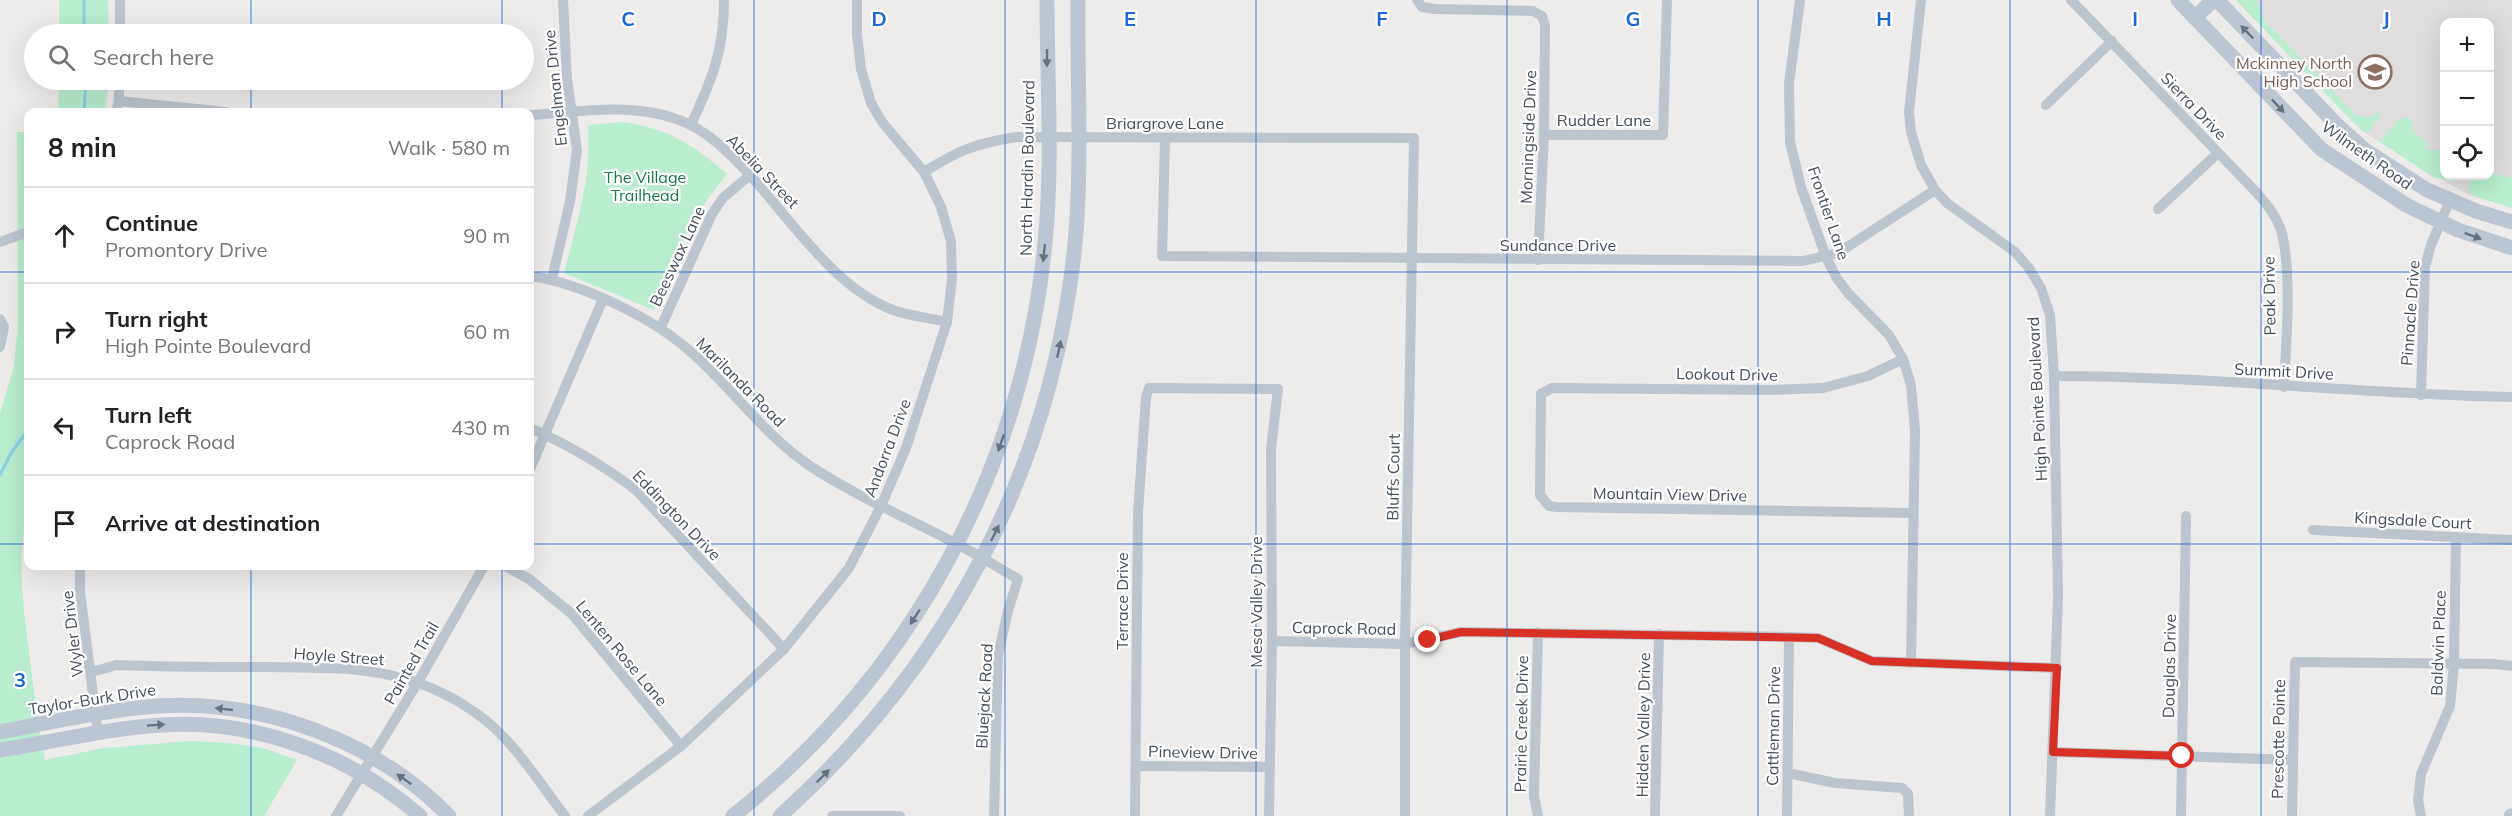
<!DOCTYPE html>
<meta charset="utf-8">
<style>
body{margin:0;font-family:Mulish,sans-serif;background:#f2f2f2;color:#202124}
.controls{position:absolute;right:18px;top:18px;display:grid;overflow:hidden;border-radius:12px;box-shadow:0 6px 24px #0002}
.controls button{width:54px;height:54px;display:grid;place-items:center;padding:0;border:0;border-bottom:2px solid #e0e0e0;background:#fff;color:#202124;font:30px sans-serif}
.stop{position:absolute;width:18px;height:18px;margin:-14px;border:4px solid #d93025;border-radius:50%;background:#fff}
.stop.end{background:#d93025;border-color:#fff;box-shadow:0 2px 6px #0008}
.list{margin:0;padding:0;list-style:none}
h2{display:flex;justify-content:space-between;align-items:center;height:78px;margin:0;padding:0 24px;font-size:26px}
h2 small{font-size:20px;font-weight:400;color:#757577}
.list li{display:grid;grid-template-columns:39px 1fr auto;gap:18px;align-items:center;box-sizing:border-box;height:96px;padding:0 24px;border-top:2px solid #e0e0e0}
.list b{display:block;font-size:22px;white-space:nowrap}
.list p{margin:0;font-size:20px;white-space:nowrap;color:#757577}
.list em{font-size:20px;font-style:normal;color:#757577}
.icon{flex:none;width:33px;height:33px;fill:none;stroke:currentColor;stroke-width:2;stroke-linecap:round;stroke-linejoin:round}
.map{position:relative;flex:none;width:2512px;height:816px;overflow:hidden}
.search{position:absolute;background:#fff;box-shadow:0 6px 24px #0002;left:24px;top:24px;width:510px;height:66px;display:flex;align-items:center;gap:15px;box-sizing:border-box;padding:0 21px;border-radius:33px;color:#757577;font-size:22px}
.panel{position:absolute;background:#fff;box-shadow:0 6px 24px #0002;left:24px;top:108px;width:510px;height:462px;border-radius:12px}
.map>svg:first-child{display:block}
.education{fill:#dfdcdd;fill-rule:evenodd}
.green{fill:#b8edcf}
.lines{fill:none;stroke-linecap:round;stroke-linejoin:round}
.stream{stroke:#86d1ea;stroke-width:3}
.street{stroke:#bcc5ce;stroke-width:10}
.secondary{stroke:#bcc6d3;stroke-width:15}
.oneway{fill:#68727e}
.route{stroke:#d93025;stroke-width:8}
.grid{fill:none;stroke:#1a65da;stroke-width:1.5;stroke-opacity:0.55}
.labels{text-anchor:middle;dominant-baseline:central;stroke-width:4.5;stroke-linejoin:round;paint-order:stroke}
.education-label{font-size:16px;fill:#785e54;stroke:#fff;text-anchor:end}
.street-label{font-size:16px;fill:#444e59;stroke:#fff}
.park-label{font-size:16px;fill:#17784c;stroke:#fff}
.grid-label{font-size:20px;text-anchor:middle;font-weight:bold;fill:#1a65da;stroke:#fff;stroke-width:4.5;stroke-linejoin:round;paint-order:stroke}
</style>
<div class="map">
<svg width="2512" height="816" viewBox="0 0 2512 816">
<rect width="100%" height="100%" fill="#eeebeb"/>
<!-- education -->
<path class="education" d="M2236 0H2512V206L2468 195 2362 131ZM2444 22H2490V176H2444Z"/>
<!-- green -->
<g class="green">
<polygon points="59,0 108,0 109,34 59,34"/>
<polygon points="2236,0 2257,0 2266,22 2356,115 2369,118 2382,111 2369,132 2364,132 2353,122"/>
<polygon points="59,80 109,80 105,112 58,112"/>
<path d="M2404 118H2410L2412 121C2410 131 2418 138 2427 141L2426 149 2444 151V176H2457L2453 182 2433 177 2380 142 2398 120Z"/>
<path d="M623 122C669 129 692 144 727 174 690 219 673 255 654 310L564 273C577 224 592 176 588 125Z"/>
<path d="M17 132H28V507C17 557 22 600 29 650 33 687 38 723 45 760L104 748 190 741 228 743 263 748 297 760 264 816H0V413L13 370 18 329Z"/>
<polygon points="2490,173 2512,178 2512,208 2474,196 2469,192 2470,181 2478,176 2490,176"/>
</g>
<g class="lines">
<!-- stream -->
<g class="stream">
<polyline points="84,0 84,34"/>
<polyline points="84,112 86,80"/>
<polyline points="0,475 11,453 28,430"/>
</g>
<!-- street -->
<g class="street">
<polyline points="1417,0 1422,7 1435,9 1533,11 1542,16 1545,25 1544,135 1538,260"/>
<polyline points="1800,0 1789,84 1790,142 1801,187 1826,257 1836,277 1848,293 1889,335 1903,359 1911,385 1915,431 1911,663"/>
<polyline points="1921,0 1909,112 1911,132 1921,165 1935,190 1947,203 2015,252 2029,268 2041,288 2050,315 2054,376 2058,597 2050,816"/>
<path d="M2071 0 2256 192C2266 203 2275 214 2280 227 2293 266 2286 345 2284 387"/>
<polyline points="120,34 120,0"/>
<polyline points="119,101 226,112"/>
<polyline points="2046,105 2112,41"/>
<polyline points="116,112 119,101 119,80"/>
<path d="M530 115C578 112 632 102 679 120 706 129 729 153 748 173 790 218 833 287 893 310 910 316 929 318 947 322"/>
<path d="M691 125C712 79 724 52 724 0"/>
<polyline points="1544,135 1663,135 1667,0"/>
<polyline points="1165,138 1162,256 1803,261 1838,253 1935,190"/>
<path d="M924 172C959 150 974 144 1016 137L1414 138 1405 644V816"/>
<polyline points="2158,209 2218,153"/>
<polyline points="0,242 28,232"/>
<path d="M530 276C581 283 654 318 692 353 733 389 764 435 810 466 856 496 907 518 955 543 977 554 997 567 1018 579L1008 611 998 655 994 816"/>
<polyline points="552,279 570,201 577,150 567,79 563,0"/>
<polyline points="0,319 4,327 0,347"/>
<polyline points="661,327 712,214 723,198 750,175"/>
<polyline points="1903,359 1868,376 1823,388 1771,390 1552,388 1541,394 1540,495 1549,506 1557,507 1913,513"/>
<path d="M2054 376C2207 376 2359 394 2512 397"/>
<polyline points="2421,395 2425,267 2431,245 2450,200"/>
<path d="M530 428C569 445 603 465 637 491L784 649"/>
<polyline points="530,469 603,299"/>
<polyline points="2313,530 2512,540"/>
<polyline points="80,566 80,591 98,734"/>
<polyline points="505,566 529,579 572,614 681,746"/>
<polyline points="1272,641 1405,644 1461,632 1789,637 1818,638 1872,661 2057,668"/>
<path d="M92 672 116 665C166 667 217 667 267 667 346 668 408 665 476 713 513 739 538 781 565 816"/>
<polyline points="2053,752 2293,760"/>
<polyline points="1136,766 1270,767"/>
<polyline points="1788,773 1835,783 1902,788 1908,794 1909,816"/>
<polyline points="336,816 418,682 484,566"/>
<polyline points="588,816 681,746 784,649 849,568 881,506 906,448 947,322 952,279 951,241 941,207 924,172 882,122 871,103 861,69 857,34 857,0"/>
<polyline points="832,816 900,816"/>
<polyline points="1135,816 1138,512 1146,397 1149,388 1278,389 1271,449 1272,641 1269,816"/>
<polyline points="1538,816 1534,796 1538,632"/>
<polyline points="1655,816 1659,634"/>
<polyline points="1787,816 1789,637"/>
<polyline points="2181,816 2186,516"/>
<polyline points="2292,816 2295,662 2494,664 2512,666"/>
<polyline points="2421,816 2418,800 2421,774 2450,706 2454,664 2456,537"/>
</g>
<!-- secondary -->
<g class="secondary">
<polyline points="2178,0 2321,149 2406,205 2458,230 2512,248"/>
<polyline points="2217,0 2337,125 2365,150 2427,190 2476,211 2512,222"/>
<polyline points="2195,18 2213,0"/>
<path d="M0 732C52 722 105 710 158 706 262 699 376 741 449 816"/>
<path d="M0 750C54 742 108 728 163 725 256 719 350 755 420 816"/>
<path d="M733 816C911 675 1023 469 1045 243 1053 163 1047 81 1047 0"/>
<path d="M780 816C945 668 1049 476 1074 254 1083 170 1077 84 1078 0"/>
<polyline points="2511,816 2512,816"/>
</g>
</g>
<!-- one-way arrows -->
<defs><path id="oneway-solid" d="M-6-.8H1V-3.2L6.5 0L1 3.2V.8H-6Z" transform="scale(1.5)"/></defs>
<g class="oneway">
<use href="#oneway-solid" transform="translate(2247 32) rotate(-134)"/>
<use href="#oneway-solid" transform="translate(1047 58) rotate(90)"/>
<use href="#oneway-solid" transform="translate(2278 106) rotate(47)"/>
<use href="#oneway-solid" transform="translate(2473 236) rotate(21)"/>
<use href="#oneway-solid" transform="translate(1044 253) rotate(96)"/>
<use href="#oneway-solid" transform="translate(1059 349) rotate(-78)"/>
<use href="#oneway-solid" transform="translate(1001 443) rotate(109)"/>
<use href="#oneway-solid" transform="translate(995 533) rotate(-64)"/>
<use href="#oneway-solid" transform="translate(915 617) rotate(123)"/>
<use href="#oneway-solid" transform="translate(224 709) rotate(-174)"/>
<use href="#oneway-solid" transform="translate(156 725) rotate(-4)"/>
<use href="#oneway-solid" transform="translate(823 776) rotate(-45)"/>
<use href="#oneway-solid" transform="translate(404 779) rotate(-145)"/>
</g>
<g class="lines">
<!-- route -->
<polyline class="route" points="1428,640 1461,632 1818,638 1872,661 2057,668 2053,752 2182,756"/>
</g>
<!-- grid -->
<path class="grid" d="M251 0V34M502 0V34M754 0V816M1005 0V816M1256 0V816M1507 0V816M1758 0V816M2010 0V816M2261 0V816M251 80V112M502 80V112M0 272H28M530 272H2512M0 544H28M530 544H2512M251 566V816M502 566V816"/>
<!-- icons -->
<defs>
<g id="school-ring" transform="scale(1.725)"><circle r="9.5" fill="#fff" stroke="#8d6e63" stroke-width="1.5"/><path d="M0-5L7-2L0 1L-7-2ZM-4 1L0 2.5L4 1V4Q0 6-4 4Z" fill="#8d6e63"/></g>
</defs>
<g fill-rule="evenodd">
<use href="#school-ring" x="2375" y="72"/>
</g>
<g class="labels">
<!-- education labels -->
<g class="education-label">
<text x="2352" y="63">Mckinney North<tspan x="2352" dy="18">High School</tspan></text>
</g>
<!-- street labels -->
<g class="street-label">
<text transform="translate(555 88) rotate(-96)">Engelman Drive</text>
<text transform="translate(2194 106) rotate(46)">Sierra Drive</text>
<text x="1604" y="120">Rudder Lane</text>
<text x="1165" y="123">Briargrove Lane</text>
<text transform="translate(1528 137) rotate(-88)">Morningside Drive</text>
<text transform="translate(2367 155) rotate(35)">Wilmeth Road</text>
<text transform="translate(1027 168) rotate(-89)">North Hardin Boulevard</text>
<text transform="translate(763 171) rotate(46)">Abelia Street</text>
<text transform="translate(1829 213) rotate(71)">Frontier Lane</text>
<text x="1558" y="245">Sundance Drive</text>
<text transform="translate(677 256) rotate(-65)">Beeswax Lane</text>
<text transform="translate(2269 296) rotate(-91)">Peak Drive</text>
<text transform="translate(2410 313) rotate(-86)">Pinnacle Drive</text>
<text transform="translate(2284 371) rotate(3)">Summit Drive</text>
<text transform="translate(1727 374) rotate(1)">Lookout Drive</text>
<text transform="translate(741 382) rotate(45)">Marilanda Road</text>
<text transform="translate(2037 399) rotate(-93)">High Pointe Boulevard</text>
<text transform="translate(887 448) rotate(-69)">Andorra Drive</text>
<text transform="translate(1393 477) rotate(-89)">Bluffs Court</text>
<text transform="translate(1670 494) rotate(1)">Mountain View Drive</text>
<text transform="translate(677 515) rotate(46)">Eddington Drive</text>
<text transform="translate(2413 520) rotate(3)">Kingsdale Court</text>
<text transform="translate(1122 601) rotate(-90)">Terrace Drive</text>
<text transform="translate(1256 602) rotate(-90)">Mesa Valley Drive</text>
<text transform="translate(1344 628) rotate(1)">Caprock Road</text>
<text transform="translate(72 634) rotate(-97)">Wyler Drive</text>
<text transform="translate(2438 643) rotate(-88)">Baldwin Place</text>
<text transform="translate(622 653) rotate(50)">Lenten Rose Lane</text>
<text transform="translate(339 656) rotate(4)">Hoyle Street</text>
<text transform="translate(411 663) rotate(-60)">Painted Trail</text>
<text transform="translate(2169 666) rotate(-89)">Douglas Drive</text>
<text transform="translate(984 696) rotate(-87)">Bluejack Road</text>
<text transform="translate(92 699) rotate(-9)">Taylor-Burk Drive</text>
<text transform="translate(1521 724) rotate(-89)">Prairie Creek Drive</text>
<text transform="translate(1643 725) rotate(-89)">Hidden Valley Drive</text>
<text transform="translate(1773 726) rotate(-89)">Cattleman Drive</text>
<text transform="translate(2278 739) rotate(-89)">Prescotte Pointe</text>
<text transform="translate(1203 752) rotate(1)">Pineview Drive</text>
</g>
<!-- park labels -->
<g class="park-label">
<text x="645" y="177">The Village<tspan x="645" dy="18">Trailhead</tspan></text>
</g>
</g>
<g class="grid-label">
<text x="628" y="26">C</text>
<text x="879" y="26">D</text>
<text x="1130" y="26">E</text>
<text x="1382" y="26">F</text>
<text x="1633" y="26">G</text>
<text x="1884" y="26">H</text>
<text x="2135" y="26">I</text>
<text x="2386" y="26">J</text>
<text x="20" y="687">3</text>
</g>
</svg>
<div class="controls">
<button>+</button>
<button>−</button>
<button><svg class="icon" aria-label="locate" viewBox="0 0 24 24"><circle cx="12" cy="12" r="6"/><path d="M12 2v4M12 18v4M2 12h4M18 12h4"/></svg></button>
</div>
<div class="stop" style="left:2182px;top:756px"></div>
<div class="stop end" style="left:1428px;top:640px"></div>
<div class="search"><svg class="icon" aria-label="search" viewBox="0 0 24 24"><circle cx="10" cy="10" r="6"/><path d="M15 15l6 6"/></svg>Search here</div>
<section class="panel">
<h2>8 min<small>Walk · 580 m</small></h2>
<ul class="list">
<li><svg class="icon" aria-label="ahead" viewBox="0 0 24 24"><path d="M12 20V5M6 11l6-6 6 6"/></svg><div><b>Continue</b><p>Promontory Drive</p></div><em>90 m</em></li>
<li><svg class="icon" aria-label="right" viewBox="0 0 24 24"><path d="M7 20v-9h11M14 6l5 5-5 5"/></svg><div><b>Turn right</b><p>High Pointe Boulevard</p></div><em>60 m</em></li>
<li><svg class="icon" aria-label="left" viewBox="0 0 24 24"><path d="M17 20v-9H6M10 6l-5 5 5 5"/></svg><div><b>Turn left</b><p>Caprock Road</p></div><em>430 m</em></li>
<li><svg class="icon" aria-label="arrive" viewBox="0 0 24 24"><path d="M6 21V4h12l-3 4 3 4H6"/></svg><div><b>Arrive at destination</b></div></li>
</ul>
</section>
</div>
